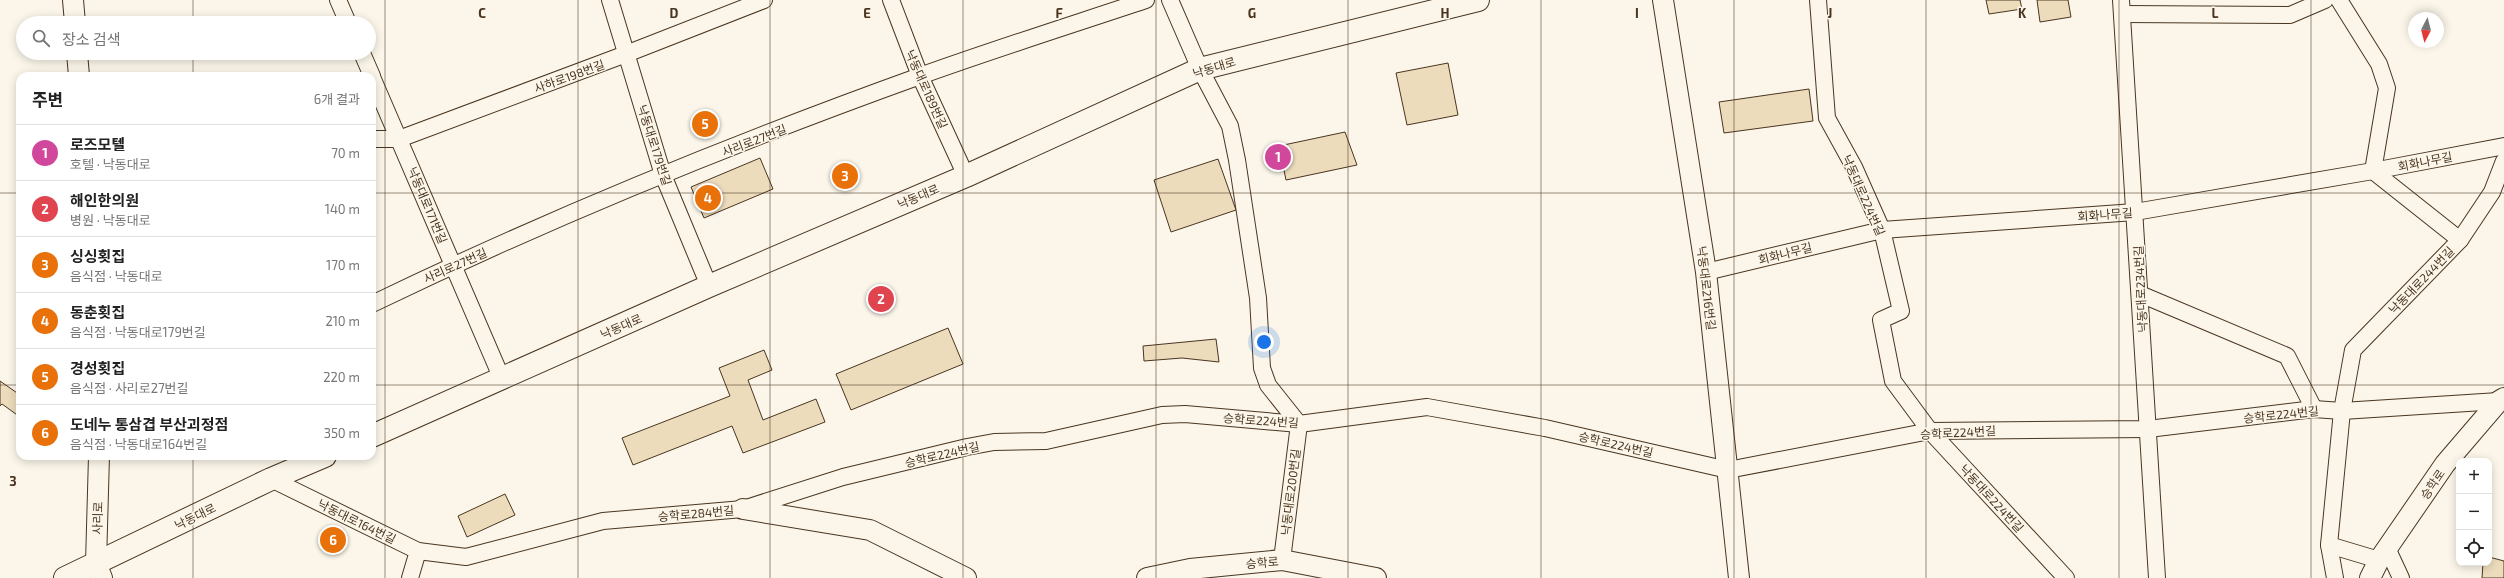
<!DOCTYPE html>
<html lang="ko">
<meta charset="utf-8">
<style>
body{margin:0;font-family:"Exo 2","Noto Sans KR",sans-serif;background:#f2f2f2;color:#222}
.controls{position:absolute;right:12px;bottom:12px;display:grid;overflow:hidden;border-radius:8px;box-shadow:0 2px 10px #0003}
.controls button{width:36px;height:36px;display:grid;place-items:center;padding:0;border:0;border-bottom:1px solid #e0e0e0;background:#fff;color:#222;font:20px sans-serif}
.compass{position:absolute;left:2408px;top:12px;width:36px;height:36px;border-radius:50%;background:#fff;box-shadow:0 2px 10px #0003;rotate:187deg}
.you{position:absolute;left:1264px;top:342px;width:14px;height:14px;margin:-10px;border:3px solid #fff;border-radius:50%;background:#1a73e8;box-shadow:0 0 0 6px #1a73e833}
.badge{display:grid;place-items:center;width:26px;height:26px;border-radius:50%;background:#d93025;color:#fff;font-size:13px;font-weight:700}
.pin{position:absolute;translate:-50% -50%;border:2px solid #fff;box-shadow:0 1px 4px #0006}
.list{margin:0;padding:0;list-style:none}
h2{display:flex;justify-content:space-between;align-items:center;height:52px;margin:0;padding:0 16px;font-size:17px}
h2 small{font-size:13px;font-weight:400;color:#767676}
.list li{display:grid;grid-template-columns:26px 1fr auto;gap:12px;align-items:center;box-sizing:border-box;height:56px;padding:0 16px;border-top:1px solid #e0e0e0}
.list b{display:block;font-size:15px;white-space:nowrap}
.list p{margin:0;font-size:13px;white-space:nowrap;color:#767676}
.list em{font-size:13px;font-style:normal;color:#767676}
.icon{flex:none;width:22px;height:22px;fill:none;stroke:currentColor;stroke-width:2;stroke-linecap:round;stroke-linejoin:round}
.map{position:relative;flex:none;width:2504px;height:578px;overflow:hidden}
.search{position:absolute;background:#fff;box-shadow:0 2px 10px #0003;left:16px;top:16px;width:360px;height:44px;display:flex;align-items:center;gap:10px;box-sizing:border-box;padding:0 14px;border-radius:22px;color:#767676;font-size:15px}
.panel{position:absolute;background:#fff;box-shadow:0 2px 10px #0003;left:16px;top:72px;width:360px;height:388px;border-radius:12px}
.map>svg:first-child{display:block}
.building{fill:#ecdcbc;stroke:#4a3520}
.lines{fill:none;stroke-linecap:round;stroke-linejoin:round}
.minor-casing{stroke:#4a3520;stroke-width:18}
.tertiary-casing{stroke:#4a3520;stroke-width:22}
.primary-casing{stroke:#4a3520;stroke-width:24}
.minor{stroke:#fbf6e9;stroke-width:16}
.tertiary{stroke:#fbf6e9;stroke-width:20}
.primary{stroke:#fbf6e9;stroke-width:22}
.grid{fill:none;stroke:#4a3520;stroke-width:1;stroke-opacity:0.55}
.labels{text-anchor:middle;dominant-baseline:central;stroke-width:3;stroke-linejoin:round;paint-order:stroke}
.street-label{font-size:12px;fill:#4a3520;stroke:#fbf6e9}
.grid-label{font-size:13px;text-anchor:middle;font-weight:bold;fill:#4a3520;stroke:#fbf6e9;stroke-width:3;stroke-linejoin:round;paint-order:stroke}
</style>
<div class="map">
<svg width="2504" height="578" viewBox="0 0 2504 578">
<rect width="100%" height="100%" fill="#fbf6e9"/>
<!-- building -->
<g class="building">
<polygon points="1986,0 2020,0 2022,9 1989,14"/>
<polygon points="2037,0 2068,0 2071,17 2040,22"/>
<polygon points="1448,63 1458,115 1407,125 1396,73"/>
<polygon points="1809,89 1813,121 1724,133 1719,102"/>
<polygon points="1345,132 1357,165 1286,180 1279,146"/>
<polygon points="760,158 773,189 704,218 691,187"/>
<polygon points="1218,159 1236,210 1171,232 1154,180"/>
<polygon points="948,328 963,364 851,410 836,374"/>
<polygon points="1216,339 1219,362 1182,358 1144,361 1143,346"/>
<polygon points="764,350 772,370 748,380 763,420 816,399 825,422 743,453 732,426 633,465 622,438 730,396 719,368"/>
<polygon points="0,381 20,395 20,417 2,404 0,406"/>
<polygon points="505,494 515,515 467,537 458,516"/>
<polygon points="2489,557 2504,561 2504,578 2482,578 2483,563 2489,563"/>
</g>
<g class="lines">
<!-- minor casing -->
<g class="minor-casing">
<g id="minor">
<polyline points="338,0 348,23"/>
<polyline points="610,0 663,175 709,286"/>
<polyline points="891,0 920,76 966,176"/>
<polyline points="1170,0 1200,69 1230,126 1237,160 1258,298 1262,368 1268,385 1299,424 1282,560"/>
<polyline points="1818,0 1827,118 1854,167 1882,230 1901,311 1881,320 1893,381 1930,431 2066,578"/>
<polyline points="2121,0 2157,578"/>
<polyline points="2339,0 2379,64 2387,88 2373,171 2460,240"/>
<polyline points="2122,14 2290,15 2325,0"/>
<polyline points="362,53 372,76"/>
<polyline points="372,77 502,379"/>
<polyline points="372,139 399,139 626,54 764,0"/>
<polyline points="1706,272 1882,230 2135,212 2373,171 2504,146"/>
<polyline points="2140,294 2287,356 2314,409"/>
<path d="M372 304C550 218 734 143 920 76 995 49 1071 25 1146 0"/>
<polyline points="271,479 418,551 410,578"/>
<polyline points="2329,545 2379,560"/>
<polyline points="2388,550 2401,578"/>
<polyline points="418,551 466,557 603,521 743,509 843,477 967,447 994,442 1046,441 1162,415 1185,414 1299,424 1427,407 1545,428 1728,470 1930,431 2148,429 2314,409 2342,411 2499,401"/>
<polyline points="2335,578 2329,545 2342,411 2353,350 2460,240 2492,192 2504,161"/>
</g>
</g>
<!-- tertiary casing -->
<g class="tertiary-casing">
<g id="tertiary">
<polyline points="73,0 75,23"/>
<polyline points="1663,0 1706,272 1739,578"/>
<polyline points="77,53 79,76"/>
<polyline points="99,456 96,563 102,578"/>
<polyline points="743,509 870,530 966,578"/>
<polyline points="1147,578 1190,569 1282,560 1376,578"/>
<polyline points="2370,578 2379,560 2445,464 2499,401 2504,398"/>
</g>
</g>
<!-- primary casing -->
<g class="primary-casing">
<g id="primary">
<polyline points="372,436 709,286 966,176 1200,69 1478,0"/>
<polyline points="65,578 271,479 325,456"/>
</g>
</g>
<!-- minor -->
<use href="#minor" class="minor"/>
<!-- tertiary -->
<use href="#tertiary" class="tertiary"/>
<!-- primary -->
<use href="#primary" class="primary"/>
</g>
<!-- grid -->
<path class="grid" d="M193 0V23M385 0V578M578 0V578M770 0V578M963 0V578M1156 0V578M1348 0V578M1541 0V578M1734 0V578M1926 0V578M2119 0V578M2311 0V578M193 53V76M0 193H20M372 193H2504M0 385H20M372 385H2504M193 456V578"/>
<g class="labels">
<!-- street labels -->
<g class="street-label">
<text transform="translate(1214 67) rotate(-17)">낙동대로</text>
<text transform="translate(569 76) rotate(-20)">사하로198번길</text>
<text transform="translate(927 89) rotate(66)">낙동대로189번길</text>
<text transform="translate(754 140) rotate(-21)">사리로27번길</text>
<text transform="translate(655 145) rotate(72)">낙동대로179번길</text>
<text transform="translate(2425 161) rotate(-11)">회화나무길</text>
<text transform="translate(1864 195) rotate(66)">낙동대로224번길</text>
<text transform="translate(918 196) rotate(-23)">낙동대로</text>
<text transform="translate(428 205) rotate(67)">낙동대로171번길</text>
<text transform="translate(2105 214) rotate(-4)">회화나무길</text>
<text transform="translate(1785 253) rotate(-14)">회화나무길</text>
<text transform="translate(455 265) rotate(-24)">사리로27번길</text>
<text transform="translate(2421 280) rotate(-46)">낙동대로244번길</text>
<text transform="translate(1707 288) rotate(83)">낙동대로216번길</text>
<text transform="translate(2140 289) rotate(-93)">낙동대로234번길</text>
<text transform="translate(621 326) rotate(-24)">낙동대로</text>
<text transform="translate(2281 414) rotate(-6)">승학로224번길</text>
<text transform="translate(1261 420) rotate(4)">승학로224번길</text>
<text transform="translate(1958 432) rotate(-3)">승학로224번길</text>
<text transform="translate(1616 444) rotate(13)">승학로224번길</text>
<text transform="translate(942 454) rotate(-13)">승학로224번길</text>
<text transform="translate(2432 484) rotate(-56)">승학로</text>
<text transform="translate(1290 492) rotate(-83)">낙동대로200번길</text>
<text transform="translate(1992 498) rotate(47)">낙동대로224번길</text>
<text transform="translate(696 513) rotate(-5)">승학로284번길</text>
<text transform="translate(195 516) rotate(-26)">낙동대로</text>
<text transform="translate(97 518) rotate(-88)">사리로</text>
<text transform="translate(357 521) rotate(26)">낙동대로164번길</text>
<text transform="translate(1262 562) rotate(-5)">승학로</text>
</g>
</g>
<g class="grid-label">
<text x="482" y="18">C</text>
<text x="674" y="18">D</text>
<text x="867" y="18">E</text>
<text x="1059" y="18">F</text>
<text x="1252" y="18">G</text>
<text x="1445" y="18">H</text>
<text x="1637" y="18">I</text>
<text x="1830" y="18">J</text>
<text x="2022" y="18">K</text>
<text x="2215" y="18">L</text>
<text x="13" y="486">3</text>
</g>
</svg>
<div class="controls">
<button>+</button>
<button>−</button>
<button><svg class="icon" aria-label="locate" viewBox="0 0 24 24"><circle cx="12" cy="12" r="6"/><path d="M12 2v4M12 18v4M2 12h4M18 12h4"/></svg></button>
</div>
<svg class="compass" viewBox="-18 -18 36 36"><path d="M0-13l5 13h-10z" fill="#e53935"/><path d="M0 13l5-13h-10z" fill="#767676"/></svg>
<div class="you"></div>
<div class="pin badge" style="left:1278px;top:157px;background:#d1479c">1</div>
<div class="pin badge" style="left:881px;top:299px;background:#e0444e">2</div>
<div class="pin badge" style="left:845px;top:176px;background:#e8710a">3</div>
<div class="pin badge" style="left:708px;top:198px;background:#e8710a">4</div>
<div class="pin badge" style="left:705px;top:124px;background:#e8710a">5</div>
<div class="pin badge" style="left:333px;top:540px;background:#e8710a">6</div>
<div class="search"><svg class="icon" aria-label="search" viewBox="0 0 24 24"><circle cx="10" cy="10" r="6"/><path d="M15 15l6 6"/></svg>장소 검색</div>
<section class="panel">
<h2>주변<small>6개 결과</small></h2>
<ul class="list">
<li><span class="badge" style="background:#d1479c">1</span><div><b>로즈모텔</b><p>호텔 · 낙동대로</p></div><em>70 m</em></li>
<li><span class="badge" style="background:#e0444e">2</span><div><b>해인한의원</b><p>병원 · 낙동대로</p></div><em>140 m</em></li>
<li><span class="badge" style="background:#e8710a">3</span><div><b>싱싱횟집</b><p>음식점 · 낙동대로</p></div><em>170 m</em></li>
<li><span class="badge" style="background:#e8710a">4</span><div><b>동춘횟집</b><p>음식점 · 낙동대로179번길</p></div><em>210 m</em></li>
<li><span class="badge" style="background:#e8710a">5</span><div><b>경성횟집</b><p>음식점 · 사리로27번길</p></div><em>220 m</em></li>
<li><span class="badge" style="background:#e8710a">6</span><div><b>도네누 통삼겹 부산괴정점</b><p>음식점 · 낙동대로164번길</p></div><em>350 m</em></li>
</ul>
</section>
</div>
